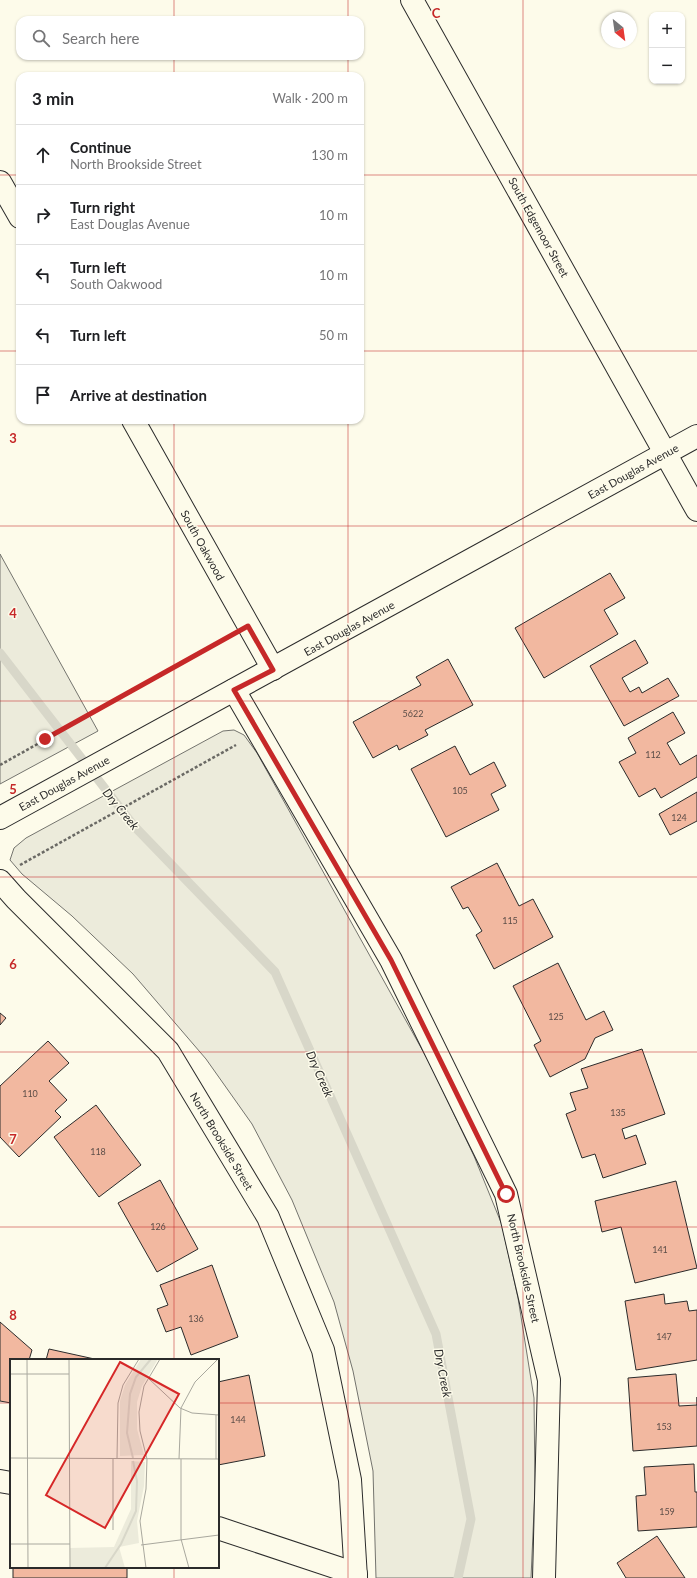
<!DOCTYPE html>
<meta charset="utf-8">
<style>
body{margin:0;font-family:Lato,sans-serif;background:#f2f2f2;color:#202124}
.controls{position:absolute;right:12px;top:12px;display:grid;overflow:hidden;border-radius:8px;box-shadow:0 1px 3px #0004}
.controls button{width:36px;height:36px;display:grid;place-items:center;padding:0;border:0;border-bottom:1px solid #e0e0e0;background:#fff;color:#202124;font:20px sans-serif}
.compass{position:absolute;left:601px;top:12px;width:36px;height:36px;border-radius:50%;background:#fff;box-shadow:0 1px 3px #0004;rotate:151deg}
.stop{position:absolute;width:12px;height:12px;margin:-9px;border:3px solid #c62828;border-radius:50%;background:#fff}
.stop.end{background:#c62828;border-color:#fff;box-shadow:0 1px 4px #0008}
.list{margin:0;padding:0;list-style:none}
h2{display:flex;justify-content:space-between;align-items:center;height:52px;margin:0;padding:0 16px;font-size:17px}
h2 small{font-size:13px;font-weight:400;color:#757577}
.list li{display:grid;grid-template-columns:26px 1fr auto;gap:12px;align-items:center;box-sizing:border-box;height:60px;padding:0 16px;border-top:1px solid #e0e0e0}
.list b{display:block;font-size:15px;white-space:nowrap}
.list p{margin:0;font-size:13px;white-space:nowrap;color:#757577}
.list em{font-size:13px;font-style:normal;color:#757577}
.icon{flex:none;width:22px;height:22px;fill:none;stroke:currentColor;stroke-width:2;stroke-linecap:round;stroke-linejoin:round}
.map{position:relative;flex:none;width:697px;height:1578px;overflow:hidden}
.search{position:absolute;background:#fff;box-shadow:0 1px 3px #0004;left:16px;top:16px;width:348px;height:44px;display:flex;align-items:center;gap:10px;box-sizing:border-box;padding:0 14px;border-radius:12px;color:#757577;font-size:15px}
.panel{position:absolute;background:#fff;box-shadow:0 1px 3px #0004;left:16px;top:72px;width:348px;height:352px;border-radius:12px}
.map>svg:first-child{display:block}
.green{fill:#ecebdb;stroke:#74746e}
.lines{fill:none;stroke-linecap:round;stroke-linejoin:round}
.stream{stroke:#d8d7c9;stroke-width:9}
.building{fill:#f2b8a0;stroke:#2b2b2b}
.minor-casing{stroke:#2b2b2b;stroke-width:24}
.tertiary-casing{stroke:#2b2b2b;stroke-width:24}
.secondary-casing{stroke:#2b2b2b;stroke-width:24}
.path{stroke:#6a6964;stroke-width:2.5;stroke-dasharray:3 2;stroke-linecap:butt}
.minor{stroke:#fdfbea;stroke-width:22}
.tertiary{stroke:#fdfbea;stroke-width:22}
.secondary{stroke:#fdfbea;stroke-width:22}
.route{stroke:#c62828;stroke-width:5}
.grid{fill:none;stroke:#c62828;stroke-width:1;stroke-opacity:0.55}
.labels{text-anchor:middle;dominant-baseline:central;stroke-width:3;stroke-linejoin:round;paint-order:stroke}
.number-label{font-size:9px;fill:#5d4e48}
.street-label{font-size:11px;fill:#2b2b2b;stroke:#fdfbea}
.water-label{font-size:12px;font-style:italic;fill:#2b2b2b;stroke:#fdfbea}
.inset-river{fill:none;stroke:#d8d7c9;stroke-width:2}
.inset-road{fill:none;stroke:#a9a89e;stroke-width:1}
.view{fill:#d62828;fill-opacity:0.15;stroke:#d62828;stroke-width:2}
.inset-edge{fill:none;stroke:#2b2b2b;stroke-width:2}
.grid-label{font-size:13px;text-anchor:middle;font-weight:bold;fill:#c62828;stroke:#fdfbea;stroke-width:3;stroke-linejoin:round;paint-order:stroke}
</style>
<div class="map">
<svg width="697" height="1578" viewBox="0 0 697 1578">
<rect width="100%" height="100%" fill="#fdfbea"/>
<!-- green -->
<g class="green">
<polygon points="0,554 98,731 0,784"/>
<polygon points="234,730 244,735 257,753 429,1062 474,1156 502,1225 518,1298 534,1398 535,1488 531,1578 376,1578 373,1471 353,1371 334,1302 292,1200 252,1124 206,1059 133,974 72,916 22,874 10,860 14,848 26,838 223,731"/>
</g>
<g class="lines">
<!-- stream -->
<polyline class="stream" points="0,653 134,826 275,972 436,1334 471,1519 458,1578"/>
</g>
<!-- building -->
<g class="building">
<polygon points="610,573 625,598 604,610 618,634 544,678 515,628"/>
<polygon points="635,640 648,663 622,678 630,692 639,687 642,693 668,678 679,696 624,726 590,666"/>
<polygon points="448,659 473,705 425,730 428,735 399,750 397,745 373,758 353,722 421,685 416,677"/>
<polygon points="673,712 685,733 667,743 680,765 697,755 697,777 661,798 655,788 639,797 619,762 636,753 628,738"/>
<polygon points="455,746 470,775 494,762 506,786 491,794 499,810 446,837 411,769"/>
<polygon points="697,792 697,821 670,835 659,814"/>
<polygon points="497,863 519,906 533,899 553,937 494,969 476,935 482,931 468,907 463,909 451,887"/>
<polygon points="558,963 586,1020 604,1011 613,1030 595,1038 585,1059 550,1077 534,1045 541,1041 513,986"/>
<polygon points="0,1013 6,1018 0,1025"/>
<polygon points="48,1041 69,1063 49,1081 67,1100 55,1111 61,1117 19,1157 0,1137 0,1086"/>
<polygon points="642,1049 665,1114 622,1129 625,1139 636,1135 646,1164 603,1178 595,1154 582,1158 566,1114 576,1110 570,1093 588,1088 581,1069"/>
<polygon points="96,1105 141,1165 99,1197 54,1137"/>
<polygon points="160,1180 198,1249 157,1272 118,1203"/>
<polygon points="676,1181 697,1268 635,1283 621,1227 602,1232 595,1201"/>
<polygon points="212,1265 238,1337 191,1355 181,1327 166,1332 157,1309 168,1305 160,1285"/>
<polygon points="664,1294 665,1304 687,1301 689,1311 697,1310 697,1360 636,1370 625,1301"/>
<polygon points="0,1322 32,1350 29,1360 11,1360 11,1403 0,1401"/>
<polygon points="49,1349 99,1360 46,1360"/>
<polygon points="676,1374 679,1406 697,1405 697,1397 697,1446 633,1451 628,1378"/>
<polygon points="249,1375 265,1456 218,1465 218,1382"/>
<polygon points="694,1464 695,1492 697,1492 697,1527 638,1531 636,1496 646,1495 644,1467"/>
<polygon points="657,1536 685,1578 626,1578 617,1563"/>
<rect x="13" y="1567" width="114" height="11"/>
</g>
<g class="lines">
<!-- minor casing -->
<g class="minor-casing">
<g id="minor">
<polyline points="0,182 20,217"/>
<polyline points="133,420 273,669"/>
<polyline points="234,690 391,960 506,1194 549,1380 544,1578"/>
<polyline points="0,881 16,899 168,1051 268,1217 323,1350 350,1480 356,1578"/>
<polyline points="0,1481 11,1483"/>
<polyline points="218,1528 356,1574"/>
</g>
</g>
<!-- tertiary casing -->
<g class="tertiary-casing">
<polyline id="tertiary" points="412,0 697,510"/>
</g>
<!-- secondary casing -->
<g class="secondary-casing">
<polyline id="secondary" points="0,818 697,436"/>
</g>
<!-- path -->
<g class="path">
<polyline points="0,765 227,638"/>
<polyline points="20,865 236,745"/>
</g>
<!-- minor -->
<use href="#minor" class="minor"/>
<!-- tertiary -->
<use href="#tertiary" class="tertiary"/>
<!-- secondary -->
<use href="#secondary" class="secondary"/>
</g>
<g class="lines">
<!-- route -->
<polyline class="route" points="45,739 248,626 273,670 234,690 391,960 506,1194"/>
</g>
<!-- grid -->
<path class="grid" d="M174 0V20M348 0V20M523 0V1578M174 56V76M348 56V76M0 175H20M360 175H697M0 351H20M360 351H697M174 420V1360M348 420V1578M0 526H697M0 701H697M0 877H697M0 1052H697M0 1227H697M0 1403H11M218 1403H697M174 1567V1578"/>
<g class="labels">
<!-- number labels -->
<g class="number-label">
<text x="413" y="713">5622</text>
<text x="653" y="754">112</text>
<text x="460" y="790">105</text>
<text x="679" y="817">124</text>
<text x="510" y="920">115</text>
<text x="556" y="1016">125</text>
<text x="30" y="1093">110</text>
<text x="618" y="1112">135</text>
<text x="98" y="1151">118</text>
<text x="158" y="1226">126</text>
<text x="660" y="1249">141</text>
<text x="196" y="1318">136</text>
<text x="664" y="1336">147</text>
<text x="238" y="1419">144</text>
<text x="664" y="1426">153</text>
<text x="667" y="1511">159</text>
</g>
<!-- street labels -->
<g class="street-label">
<text transform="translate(539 227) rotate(61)">South Edgemoor Street</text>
<text transform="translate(633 471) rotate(-29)">East Douglas Avenue</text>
<text transform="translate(203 545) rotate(61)">South Oakwood</text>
<text transform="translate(349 628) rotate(-29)">East Douglas Avenue</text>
<text transform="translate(64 783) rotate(-29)">East Douglas Avenue</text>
<text transform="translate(222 1141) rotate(59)">North Brookside Street</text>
<text transform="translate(524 1268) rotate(77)">North Brookside Street</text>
</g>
<!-- water labels -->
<g class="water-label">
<text transform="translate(121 809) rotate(51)">Dry Creek</text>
<text transform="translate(320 1074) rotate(66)">Dry Creek</text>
<text transform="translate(443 1373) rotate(79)">Dry Creek</text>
</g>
</g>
<!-- overview -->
<g transform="translate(10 1359)">
<rect width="209" height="209" fill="#fdfbea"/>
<path d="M131 0H148L132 27 127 43V70L134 96 110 97V42L115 26ZM121 102 135 103 134 127 127 162 129 184 109 188 115 209H60V189L104 188 121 150Z" fill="#ecebdb"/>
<path class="inset-river" d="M123 99 117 74 120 35 126 18 141 0M95 209 111 185 126 152 127 122 123 102"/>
<path class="inset-road" d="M17 0 18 209M59 0 60 209M0 15H59M138 19 170 49 182 54 209 56M206 56V100M0 99 209 100M103 99V171M107 99 108 44 113 26 129 0M169 100 171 49 185 23 208 0M171 100V180L179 209M0 185H60M131 186 209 176M136 209 130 162 136 130 137 100 130 72 129 53 134 27 150 0"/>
<path class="view" d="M110 3 169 35 95 169 36 136Z"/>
<rect width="209" height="209" class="inset-edge"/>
</g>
<g class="grid-label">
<text x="436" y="18">C</text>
<text x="13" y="443">3</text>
<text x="13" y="618">4</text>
<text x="13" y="794">5</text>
<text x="13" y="969">6</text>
<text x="13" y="1144">7</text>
<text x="13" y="1320">8</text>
</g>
</svg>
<div class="controls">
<button>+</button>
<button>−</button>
</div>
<svg class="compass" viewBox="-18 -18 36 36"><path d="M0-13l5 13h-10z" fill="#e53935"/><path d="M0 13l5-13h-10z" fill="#757577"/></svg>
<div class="stop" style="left:506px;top:1194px"></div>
<div class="stop end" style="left:45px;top:739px"></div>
<div class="search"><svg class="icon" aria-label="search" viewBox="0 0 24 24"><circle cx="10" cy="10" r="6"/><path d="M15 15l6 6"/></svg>Search here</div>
<section class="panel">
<h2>3 min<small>Walk · 200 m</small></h2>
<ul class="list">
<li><svg class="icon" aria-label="ahead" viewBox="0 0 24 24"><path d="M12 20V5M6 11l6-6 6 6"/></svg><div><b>Continue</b><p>North Brookside Street</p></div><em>130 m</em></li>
<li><svg class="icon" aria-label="right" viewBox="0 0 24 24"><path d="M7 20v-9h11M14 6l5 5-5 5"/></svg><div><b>Turn right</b><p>East Douglas Avenue</p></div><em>10 m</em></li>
<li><svg class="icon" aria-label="left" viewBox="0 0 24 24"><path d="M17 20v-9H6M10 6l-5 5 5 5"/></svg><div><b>Turn left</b><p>South Oakwood</p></div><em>10 m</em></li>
<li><svg class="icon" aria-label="left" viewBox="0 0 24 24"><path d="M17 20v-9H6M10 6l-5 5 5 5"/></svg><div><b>Turn left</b></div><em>50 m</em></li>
<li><svg class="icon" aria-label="arrive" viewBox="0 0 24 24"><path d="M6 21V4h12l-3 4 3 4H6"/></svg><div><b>Arrive at destination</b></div></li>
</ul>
</section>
</div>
